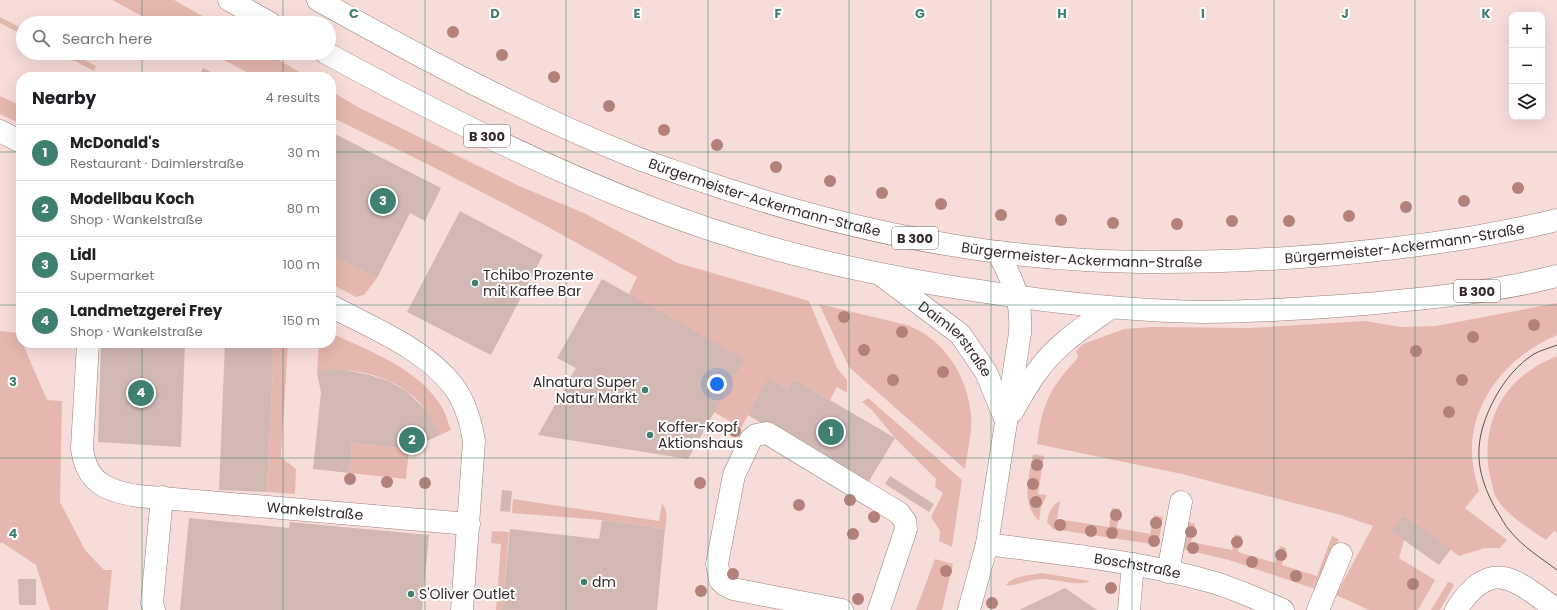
<!DOCTYPE html>
<meta charset="utf-8">
<style>
body{margin:0;font-family:Poppins,sans-serif;background:#f2f2f2;color:#202124}
.controls{position:absolute;right:12px;top:12px;display:grid;overflow:hidden;border-radius:8px;box-shadow:0 4px 16px #0002}
.controls button{width:36px;height:36px;display:grid;place-items:center;padding:0;border:0;border-bottom:1px solid #e0e0e0;background:#fff;color:#202124;font:20px sans-serif}
.you{position:absolute;left:717px;top:384px;width:14px;height:14px;margin:-10px;border:3px solid #fff;border-radius:50%;background:#1a73e8;box-shadow:0 0 0 6px #1a73e833}
.badge{display:grid;place-items:center;width:26px;height:26px;border-radius:50%;background:#3f8070;color:#fff;font-size:13px;font-weight:700}
.pin{position:absolute;translate:-50% -50%;border:2px solid #fff;box-shadow:0 1px 4px #0006}
.list{margin:0;padding:0;list-style:none}
h2{display:flex;justify-content:space-between;align-items:center;height:52px;margin:0;padding:0 16px;font-size:17px}
h2 small{font-size:13px;font-weight:400;color:#757577}
.list li{display:grid;grid-template-columns:26px 1fr auto;gap:12px;align-items:center;box-sizing:border-box;height:56px;padding:0 16px;border-top:1px solid #e0e0e0}
.list b{display:block;font-size:15px;white-space:nowrap}
.list p{margin:0;font-size:13px;white-space:nowrap;color:#757577}
.list em{font-size:13px;font-style:normal;color:#757577}
.icon{flex:none;width:22px;height:22px;fill:none;stroke:currentColor;stroke-width:2;stroke-linecap:round;stroke-linejoin:round}
.map{position:relative;flex:none;width:1557px;height:610px;overflow:hidden}
.search{position:absolute;background:#fff;box-shadow:0 4px 16px #0002;left:16px;top:16px;width:320px;height:44px;display:flex;align-items:center;gap:10px;box-sizing:border-box;padding:0 14px;border-radius:22px;color:#757577;font-size:15px}
.panel{position:absolute;background:#fff;box-shadow:0 4px 16px #0002;left:16px;top:72px;width:320px;height:276px;border-radius:16px}
.map>svg:first-child{display:block}
.green{fill:#e6b7af}
.building{fill:#d1b8b3}
.lines{fill:none;stroke-linecap:round;stroke-linejoin:round}
.minor-casing{stroke:#97807c;stroke-width:23}
.major-casing{stroke:#97807c;stroke-width:23}
.minor{stroke:#fff;stroke-width:22}
.major{stroke:#fff;stroke-width:22}
.tram{stroke:#605250;stroke-width:1}
.tree{fill:#b3817a}
.grid{fill:none;stroke:#3f8070;stroke-width:1;stroke-opacity:0.55}
.poi-dot{fill:#3f8070;stroke:#fff;stroke-width:1.5}
.labels{text-anchor:middle;dominant-baseline:central;stroke-width:4;stroke-linejoin:round;paint-order:stroke}
.shield{fill:#fff;stroke:#716a68;stroke-width:1}
.shield-label{font-size:13px;font-weight:bold;fill:#342a28}
.street-label{font-size:14px;fill:#342a28;stroke:#fff}
.poi-label{font-size:14px;fill:#342a28;stroke:#fff;text-anchor:start}
.grid-label{font-size:13px;text-anchor:middle;font-weight:bold;fill:#3f8070;stroke:#fff;stroke-width:4;stroke-linejoin:round;paint-order:stroke}
</style>
<div class="map">
<svg width="1557" height="610" viewBox="0 0 1557 610">
<rect width="100%" height="100%" fill="#f7ddd9"/>
<!-- green -->
<g class="green">
<polygon points="112,0 174,0 215,23 155,23"/>
<polygon points="0,17 23,29 23,35 0,23"/>
<polygon points="59,53 71,53 96,66 94,71"/>
<polygon points="211,53 267,53 308,77 256,77"/>
<path d="M331 91 358 107 519 186 584 213 678 263 809 301 837 368 847 380V393L837 387 830 400 794 379 787 389 748 415 741 428 714 412 629 294 637 277C537 219 435 167 331 117Z"/>
<polygon points="0,96 21,106 21,124 0,114"/>
<polygon points="331,255 377,278 364,295 356,297 331,284"/>
<path d="M1557 303V335C1512 354 1475 394 1472 445 1471 461 1475 476 1479 491L1465 508 1507 540 1500 548H1485L1459 556 1403 515 1391 531 1404 540 1399 558 1435 580 1418 610H1369L1336 595 1373 526 1341 515 1182 474 1037 444C1042 405 1049 389 1076 360L1078 356 1076 351 1083 344 1124 329 1152 327 1251 328 1365 321 1401 327 1436 326Z"/>
<path d="M819 304 907 325C944 339 967 375 971 414 973 430 967 453 965 469L849 367Z"/>
<polygon points="0,331 18,333 47,400 62,401 60,502 85,550 104,570 112,570 108,610 50,610 36,565 3,543 0,543"/>
<path d="M331 333C371 352 418 368 442 407 446 414 448 423 451 430L440 435C433 425 429 413 421 404 397 377 351 364 317 373L319 343H331Z"/>
<polygon points="274,343 288,343 281,457 296,469 295,494 267,492"/>
<path d="M1557 356V533L1554 531 1546 540C1529 528 1508 517 1497 499 1494 495 1493 489 1492 484 1482 452 1488 412 1512 386 1525 372 1540 363 1557 356Z"/>
<polygon points="868,398 962,480 952,547 939,541 940,531 931,517 943,493 935,487 936,479 895,438 872,410 862,402"/>
<polygon points="352,443 409,449 406,479 349,473"/>
<path d="M1033 454 1044 456 1038 494 1047 495 1041 507 1039 521C1020 502 1029 478 1033 454Z"/>
<path d="M513 499 659 521 662 503C668 512 667 518 665 529L602 520 512 513Z"/>
<path d="M1060 501 1057 519 1109 527 1112 508 1120 509 1117 528 1150 534 1154 515 1163 517 1158 545 1053 529 1047 522C1048 513 1052 505 1060 501Z"/>
<polygon points="1187,521 1195,524 1191,542 1232,550 1235,534 1242,536 1238,552 1275,563 1280,546 1286,548 1282,565 1317,576 1332,536 1339,539 1318,590 1229,560 1182,549"/>
<polygon points="492,531 509,532 502,610 496,610 501,544 491,543"/>
<polygon points="935,559 953,564 942,610 916,610"/>
<path d="M1042 573 1090 581C1082 587 1054 579 1043 579 1032 578 1013 587 1006 585 1012 576 1031 575 1042 573Z"/>
<polygon points="1448,582 1452,583 1454,585 1440,610 1431,610"/>
</g>
<!-- building -->
<g class="building">
<polygon points="203,68 221,77 199,77"/>
<polygon points="331,132 441,188 425,221 410,213 377,278 331,255"/>
<polygon points="460,211 543,255 491,355 407,312"/>
<polygon points="602,279 744,359 688,459 538,435 576,368 557,358"/>
<polygon points="101,343 185,343 181,447 98,442"/>
<polygon points="225,343 274,343 267,492 219,490"/>
<polygon points="329,369 340,369 370,375 388,381 406,391 426,410 440,435 409,449 352,443 349,473 313,469 321,392 317,373"/>
<polygon points="768,379 787,389 794,379 895,438 866,486 748,415"/>
<polygon points="890,476 934,504 929,512 885,484"/>
<polygon points="502,490 512,491 510,512 500,511"/>
<polygon points="1403,515 1451,549 1439,565 1391,531"/>
<polygon points="189,518 289,528 290,522 429,535 422,610 180,610"/>
<polygon points="602,520 665,529 657,610 502,610 510,529 599,539"/>
<polygon points="18,579 36,579 36,605 19,605"/>
<polygon points="1065,588 1097,610 1019,610"/>
</g>
<g class="lines">
<!-- minor casing -->
<g class="minor-casing">
<g id="minor">
<polyline points="0,131 21,142"/>
<path id="s1" d="M881 275 960 334 986 372 1006 421"/>
<path d="M331 306C372 328 426 349 454 387 465 402 471 423 474 441L462 610"/>
<path id="s2" d="M88 343 82 448C86 483 107 491 138 496L469 524"/>
<path d="M1012 412C1020 399 1027 385 1036 373 1055 345 1084 327 1110 308"/>
<path id="s3" d="M987 544C1062 554 1139 561 1212 582 1236 589 1260 600 1283 610"/>
<polyline points="1168,572 1181,502"/>
<polyline points="154,610 152,603 162,497"/>
<polyline points="842,610 733,589 725,585 720,580 717,564 734,475 751,439 756,435 767,433 899,513 905,521 906,529 879,610"/>
<path d="M969 610 987 544 1020 333C1022 298 1013 282 998 252"/>
<polyline points="1129,610 1133,564"/>
<polyline points="1318,610 1341,554"/>
<path d="M1456 610C1492 555 1515 580 1557 610"/>
</g>
</g>
<!-- major casing -->
<g class="major-casing">
<g id="major">
<polyline points="229,0 270,23"/>
<path id="s4" d="M318 0C420 57 523 112 632 156 654 165 677 172 699 180 824 223 954 253 1086 260 1153 264 1220 262 1287 258 1350 254 1412 247 1474 237 1502 232 1530 227 1557 220"/>
<path d="M326 53C431 110 539 165 651 208 763 252 882 278 1000 294 1068 304 1136 311 1205 312 1259 312 1313 308 1366 304 1430 298 1495 292 1557 276"/>
</g>
</g>
<!-- minor -->
<use href="#minor" class="minor"/>
<!-- major -->
<use href="#major" class="major"/>
<!-- tram -->
<path class="tram" d="M1557 345C1550 348 1541 350 1534 354 1518 364 1505 380 1496 396 1473 438 1473 470 1497 511 1501 517 1505 526 1510 531 1523 547 1541 558 1557 570"/>
</g>
<!-- trees -->
<g class="tree">
<circle cx="453" cy="32" r="6"/>
<circle cx="502" cy="55" r="6"/>
<circle cx="554" cy="77" r="6"/>
<circle cx="609" cy="106" r="6"/>
<circle cx="664" cy="130" r="6"/>
<circle cx="717" cy="145" r="6"/>
<circle cx="776" cy="167" r="6"/>
<circle cx="830" cy="181" r="6"/>
<circle cx="1518" cy="188" r="6"/>
<circle cx="882" cy="193" r="6"/>
<circle cx="1464" cy="201" r="6"/>
<circle cx="941" cy="204" r="6"/>
<circle cx="1406" cy="207" r="6"/>
<circle cx="1001" cy="215" r="6"/>
<circle cx="1349" cy="216" r="6"/>
<circle cx="1061" cy="220" r="6"/>
<circle cx="1232" cy="221" r="6"/>
<circle cx="1289" cy="221" r="6"/>
<circle cx="1113" cy="223" r="6"/>
<circle cx="1177" cy="224" r="6"/>
<circle cx="844" cy="317" r="6"/>
<circle cx="1534" cy="325" r="6"/>
<circle cx="902" cy="332" r="6"/>
<circle cx="1473" cy="337" r="6"/>
<circle cx="864" cy="350" r="6"/>
<circle cx="1416" cy="351" r="6"/>
<circle cx="943" cy="372" r="6"/>
<circle cx="893" cy="380" r="6"/>
<circle cx="1462" cy="380" r="6"/>
<circle cx="1449" cy="412" r="6"/>
<circle cx="735" cy="431" r="6"/>
<circle cx="1037" cy="465" r="6"/>
<circle cx="350" cy="479" r="6"/>
<circle cx="387" cy="482" r="6"/>
<circle cx="425" cy="483" r="6"/>
<circle cx="700" cy="483" r="6"/>
<circle cx="1033" cy="484" r="6"/>
<circle cx="850" cy="500" r="6"/>
<circle cx="1036" cy="502" r="6"/>
<circle cx="799" cy="505" r="6"/>
<circle cx="1116" cy="515" r="6"/>
<circle cx="874" cy="517" r="6"/>
<circle cx="1156" cy="523" r="6"/>
<circle cx="1060" cy="525" r="6"/>
<circle cx="1091" cy="531" r="6"/>
<circle cx="1191" cy="532" r="6"/>
<circle cx="1112" cy="533" r="6"/>
<circle cx="853" cy="534" r="6"/>
<circle cx="1154" cy="541" r="6"/>
<circle cx="1237" cy="542" r="6"/>
<circle cx="1193" cy="548" r="6"/>
<circle cx="1281" cy="555" r="6"/>
<circle cx="1252" cy="562" r="6"/>
<circle cx="946" cy="571" r="6"/>
<circle cx="733" cy="574" r="6"/>
<circle cx="1296" cy="576" r="6"/>
<circle cx="1413" cy="584" r="6"/>
<circle cx="1111" cy="588" r="6"/>
<circle cx="701" cy="591" r="6"/>
<circle cx="858" cy="599" r="6"/>
<circle cx="992" cy="603" r="6"/>
</g>
<!-- grid -->
<path class="grid" d="M142 0V23M283 0V23M425 0V610M566 0V610M708 0V610M849 0V610M991 0V610M1132 0V610M1274 0V610M1415 0V610M142 53V77M283 53V77M0 152H21M331 152H1557M0 305H21M331 305H1557M142 343V610M283 343V610M0 458H1557"/>
<!-- markers -->
<g class="poi-dot">
<circle cx="475" cy="283" r="4"/>
<circle cx="645" cy="390" r="4"/>
<circle cx="650" cy="435" r="4"/>
<circle cx="584" cy="582" r="4"/>
<circle cx="411" cy="594" r="4"/>
</g>
<g class="labels">
<!-- shield labels -->
<g class="shield">
<rect x="464" y="125" width="46" height="22" rx="3"/>
<rect x="892" y="227" width="46" height="22" rx="3"/>
<rect x="1454" y="280" width="46" height="22" rx="3"/>
</g>
<g class="shield-label">
<text x="487" y="136">B 300</text>
<text x="915" y="238">B 300</text>
<text x="1477" y="291">B 300</text>
</g>
<!-- street labels -->
<g class="street-label">
<text stroke="none"><textPath href="#s4" startOffset="490">Bürgermeister-Ackermann-Straße</textPath></text>
<text stroke="none"><textPath href="#s4" startOffset="1138">Bürgermeister-Ackermann-Straße</textPath></text>
<text stroke="none"><textPath href="#s4" startOffset="814">Bürgermeister-Ackermann-Straße</textPath></text>
<text stroke="none"><textPath href="#s1" startOffset="99">Daimlerstraße</textPath></text>
<text stroke="none"><textPath href="#s2" startOffset="364">Wankelstraße</textPath></text>
<text stroke="none"><textPath href="#s3" startOffset="152">Boschstraße</textPath></text>
</g>
<!-- poi labels -->
<g class="poi-label">
<text x="483" y="275">Tchibo Prozente<tspan x="483" dy="16">mit Kaffee Bar</tspan></text>
<text x="637" y="382" text-anchor="end">Alnatura Super<tspan x="637" dy="16">Natur Markt</tspan></text>
<text x="658" y="427">Koffer-Kopf<tspan x="658" dy="16">Aktionshaus</tspan></text>
<text x="592" y="582">dm</text>
<text x="419" y="594">S'Oliver Outlet</text>
</g>
</g>
<g class="grid-label">
<text x="354" y="18">C</text>
<text x="495" y="18">D</text>
<text x="637" y="18">E</text>
<text x="778" y="18">F</text>
<text x="920" y="18">G</text>
<text x="1062" y="18">H</text>
<text x="1203" y="18">I</text>
<text x="1345" y="18">J</text>
<text x="1486" y="18">K</text>
<text x="13" y="386">3</text>
<text x="13" y="538">4</text>
</g>
</svg>
<div class="controls">
<button>+</button>
<button>−</button>
<button><svg class="icon" aria-label="layers" viewBox="0 0 24 24"><path d="M12 4l9 5-9 5-9-5zM3 14l9 5 9-5"/></svg></button>
</div>
<div class="you"></div>
<div class="pin badge" style="left:831px;top:432px">1</div>
<div class="pin badge" style="left:412px;top:440px">2</div>
<div class="pin badge" style="left:383px;top:201px">3</div>
<div class="pin badge" style="left:141px;top:393px">4</div>
<div class="search"><svg class="icon" aria-label="search" viewBox="0 0 24 24"><circle cx="10" cy="10" r="6"/><path d="M15 15l6 6"/></svg>Search here</div>
<section class="panel">
<h2>Nearby<small>4 results</small></h2>
<ul class="list">
<li><span class="badge">1</span><div><b>McDonald's</b><p>Restaurant · Daimlerstraße</p></div><em>30 m</em></li>
<li><span class="badge">2</span><div><b>Modellbau Koch</b><p>Shop · Wankelstraße</p></div><em>80 m</em></li>
<li><span class="badge">3</span><div><b>Lidl</b><p>Supermarket</p></div><em>100 m</em></li>
<li><span class="badge">4</span><div><b>Landmetzgerei Frey</b><p>Shop · Wankelstraße</p></div><em>150 m</em></li>
</ul>
</section>
</div>
